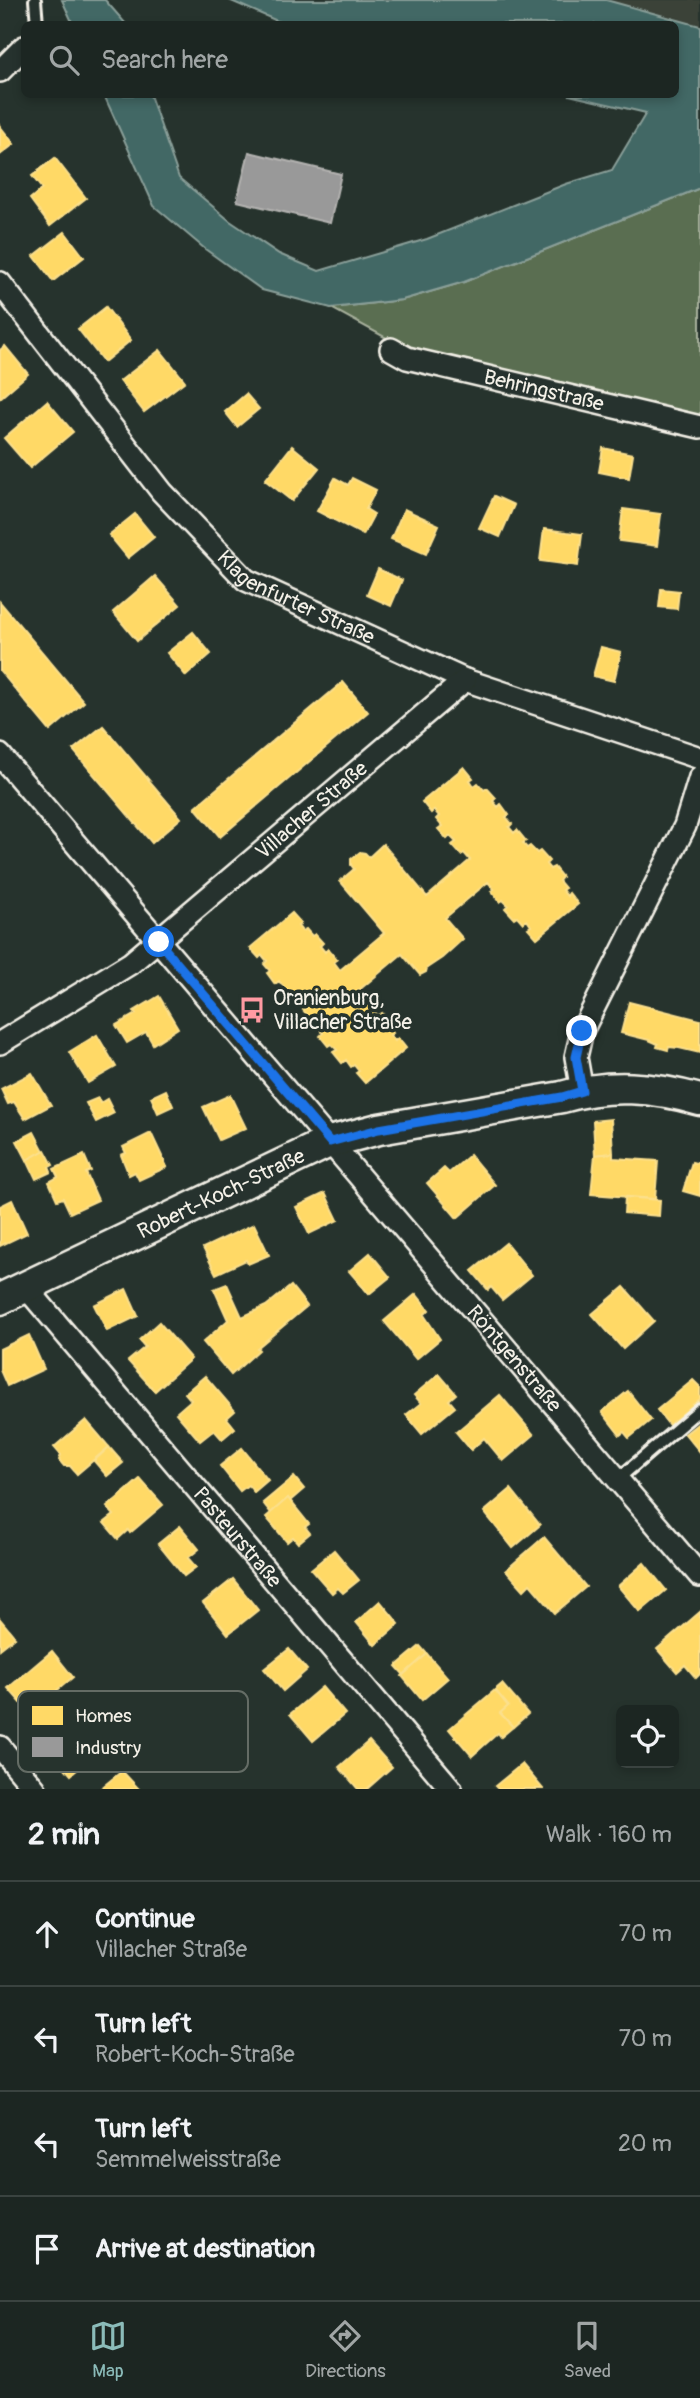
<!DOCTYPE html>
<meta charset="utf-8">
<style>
body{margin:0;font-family:Pangolin,sans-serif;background:#29322f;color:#f1f3f6}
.controls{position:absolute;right:21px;bottom:21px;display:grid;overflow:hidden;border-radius:10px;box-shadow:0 4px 10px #0003}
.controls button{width:63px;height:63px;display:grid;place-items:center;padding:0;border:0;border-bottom:2px solid #3a4340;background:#1c2622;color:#f1f3f6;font:35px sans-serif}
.stop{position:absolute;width:21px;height:21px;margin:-16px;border:5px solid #1a73e8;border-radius:50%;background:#fff}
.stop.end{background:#1a73e8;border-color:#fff;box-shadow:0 2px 7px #0008}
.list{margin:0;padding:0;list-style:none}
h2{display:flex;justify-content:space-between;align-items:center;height:91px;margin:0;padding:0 28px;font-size:30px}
h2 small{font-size:23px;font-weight:400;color:#a0a5a5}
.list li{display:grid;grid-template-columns:46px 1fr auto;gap:21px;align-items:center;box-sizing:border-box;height:105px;padding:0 28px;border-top:2px solid #3a4340}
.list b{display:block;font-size:26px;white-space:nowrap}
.list p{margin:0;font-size:23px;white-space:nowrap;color:#a0a5a5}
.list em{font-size:23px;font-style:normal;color:#a0a5a5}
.icon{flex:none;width:38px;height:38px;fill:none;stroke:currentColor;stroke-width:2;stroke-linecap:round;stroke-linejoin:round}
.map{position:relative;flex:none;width:700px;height:1789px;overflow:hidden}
.search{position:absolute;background:#1c2622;box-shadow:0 4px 10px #0003;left:21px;right:21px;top:21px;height:77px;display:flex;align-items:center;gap:18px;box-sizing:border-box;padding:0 24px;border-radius:10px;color:#a0a5a5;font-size:26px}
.sheet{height:511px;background:#1c2622}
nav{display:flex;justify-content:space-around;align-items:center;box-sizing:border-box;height:98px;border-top:2px solid #3a4340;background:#1c2622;font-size:19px;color:#a0a5a5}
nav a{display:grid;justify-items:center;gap:4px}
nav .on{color:#8bbbb9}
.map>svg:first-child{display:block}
.built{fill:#3b4239}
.green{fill:#5a6e51;stroke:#a7b09c;stroke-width:2}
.water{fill:#436865;stroke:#8a9f99;stroke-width:2}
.homes{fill:#ffd966;stroke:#fce08d;stroke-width:2}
.industry{fill:#999;stroke:#b4b3b1;stroke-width:2}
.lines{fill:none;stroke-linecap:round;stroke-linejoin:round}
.lane-casing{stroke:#f4f1e8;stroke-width:16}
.street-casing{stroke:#f4f1e8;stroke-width:26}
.secondary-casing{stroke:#f4f1e8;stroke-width:35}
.lane{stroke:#26332d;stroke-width:10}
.street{stroke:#26332d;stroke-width:21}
.secondary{stroke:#26332d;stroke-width:30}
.route{stroke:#1a73e8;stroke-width:9}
.labels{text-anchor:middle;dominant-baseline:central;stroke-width:7;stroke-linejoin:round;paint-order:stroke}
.street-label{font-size:21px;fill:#f4f1e8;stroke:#26332d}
.poi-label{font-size:21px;fill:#f4f1e8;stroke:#26332d;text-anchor:start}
.key{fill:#26332d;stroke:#646c65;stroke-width:2}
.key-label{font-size:19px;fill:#f4f1e8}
</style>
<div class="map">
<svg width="700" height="1789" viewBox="0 0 700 1789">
<rect width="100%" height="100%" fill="#26332d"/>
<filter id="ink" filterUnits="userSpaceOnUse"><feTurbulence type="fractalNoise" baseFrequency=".0143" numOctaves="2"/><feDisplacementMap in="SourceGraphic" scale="14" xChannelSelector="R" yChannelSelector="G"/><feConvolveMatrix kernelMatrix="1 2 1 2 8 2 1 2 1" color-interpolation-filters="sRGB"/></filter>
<g filter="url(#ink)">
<!-- built -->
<polygon class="built" points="606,0 700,0 700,26"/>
<!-- green -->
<polygon class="green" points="700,188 700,416 414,353 331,308 402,300 464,282"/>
<!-- water -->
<g class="water">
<polygon points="62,0 105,0 126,24 73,24"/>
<polygon points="229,0 606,0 700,26 700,188 464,282 402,300 331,308 262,290 205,249 154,206 104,95 150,95 179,178 230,221 279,254 319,271 427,239 566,184 612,170 646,113 569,95 676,94 676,24 284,24"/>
</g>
<!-- homes -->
<g class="homes">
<polygon points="0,126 14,144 0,155"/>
<polygon points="55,158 86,198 50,226 30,199 42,189 32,176"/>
<polygon points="65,232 84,257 53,281 34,256"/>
<polygon points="106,307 131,340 104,362 78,329"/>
<polygon points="5,346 28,374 0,398 0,350"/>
<polygon points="160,350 185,381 144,412 120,381"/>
<polygon points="246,394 259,409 237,427 225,412"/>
<polygon points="47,401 73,432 30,468 4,438"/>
<polygon points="292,446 319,468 292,501 265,480"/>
<polygon points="603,448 633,454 629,478 599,472"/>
<polygon points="335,478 348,485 352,478 376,490 366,509 374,514 363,535 317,511"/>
<polygon points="494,496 514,505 500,537 479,528"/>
<polygon points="404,509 439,525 426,554 391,539"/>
<polygon points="623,509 661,514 657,546 619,541"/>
<polygon points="135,514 154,537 128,558 109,535"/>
<polygon points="544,529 582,534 578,566 540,561"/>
<polygon points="378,569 402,580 391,606 367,595"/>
<polygon points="155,576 180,605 137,641 113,612"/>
<polygon points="661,589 679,591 677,609 659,607"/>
<polygon points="0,602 84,702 50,731 0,671"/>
<polygon points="193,632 211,654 186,676 167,653"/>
<polygon points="601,647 621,652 614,681 593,676"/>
<polygon points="343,682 368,712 220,837 195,807"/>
<polygon points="103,726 181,818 152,843 73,750"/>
<polygon points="464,767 473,778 470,780 474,786 478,783 484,790 487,788 496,798 493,801 498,807 501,804 509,815 506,817 512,824 509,827 514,833 517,830 526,841 523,843 527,848 530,846 537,853 540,851 549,861 546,864 550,869 554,867 562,877 559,881 565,888 562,890 567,896 569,893 578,904 537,938 528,928 531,926 527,920 523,923 517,916 514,918 505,908 508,905 503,900 500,902 491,891 494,889 488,882 445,918 463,939 442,958 427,968 426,972 420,975 402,954 358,991 365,999 368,996 376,1006 373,1009 378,1016 382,1013 390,1023 387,1025 393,1033 390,1035 395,1041 398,1038 406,1048 365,1083 356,1073 359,1071 354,1065 351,1067 346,1060 342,1063 333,1052 337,1050 331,1044 328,1046 320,1036 323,1033 317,1026 319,1024 315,1018 312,1021 303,1010 306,1008 302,1002 299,1005 293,998 289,1000 281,990 284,987 279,981 275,984 267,973 270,971 264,964 267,961 262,955 259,958 250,948 292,913 301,923 298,926 302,931 306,929 312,936 315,934 323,943 320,946 325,952 328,949 337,960 334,962 340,970 384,933 340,881 354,869 351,865 351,859 360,852 365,853 369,857 383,844 427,897 470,860 464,853 461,855 452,845 456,842 450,836 447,839 438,829 442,826 436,819 439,816 434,810 431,813 422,802"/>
<polygon points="159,996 178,1028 153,1044 146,1032 127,1043 116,1025 136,1014 134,1011"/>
<polygon points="629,1002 700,1020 700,1053 679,1048 669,1047 668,1050 657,1047 658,1044 649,1040 621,1033"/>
<polygon points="97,1035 116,1067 88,1083 69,1052"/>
<polygon points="32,1073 51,1105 25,1119 14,1102 8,1104 1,1089"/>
<polygon points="166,1090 173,1106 158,1113 151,1097"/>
<polygon points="230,1095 246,1128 219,1140 203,1107"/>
<polygon points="98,1098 100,1103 107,1099 114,1113 96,1122 86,1103"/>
<polygon points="611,1119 613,1153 595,1155 593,1121"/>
<polygon points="34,1132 44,1151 27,1160 17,1141"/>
<polygon points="151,1133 167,1167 139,1180 135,1172 129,1175 121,1155 126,1153 123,1147"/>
<polygon points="45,1150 53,1165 49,1167 51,1172 36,1179 27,1160"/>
<polygon points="613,1153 613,1158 658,1161 655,1199 591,1194 595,1155"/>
<polygon points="84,1155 91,1171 86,1173 98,1200 70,1213 63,1198 57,1200 49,1182 58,1177 54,1169"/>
<polygon points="470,1155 495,1185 457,1218 427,1183 444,1168 449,1173"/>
<polygon points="692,1162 700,1164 700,1196 683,1191"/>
<polygon points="325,1193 338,1220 309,1234 296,1207"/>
<polygon points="625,1197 660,1200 659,1216 624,1213"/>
<polygon points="12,1200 27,1233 0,1246 0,1206"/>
<polygon points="254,1224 269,1255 248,1264 246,1260 216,1274 203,1248"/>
<polygon points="506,1243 532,1275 502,1300 491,1287 488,1290 472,1271"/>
<polygon points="370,1253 390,1277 369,1294 349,1271"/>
<polygon points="227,1284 242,1317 266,1306 291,1286 307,1306 257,1348 259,1350 231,1375 203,1342 228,1320 214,1289"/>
<polygon points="624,1287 654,1321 623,1349 592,1314"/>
<polygon points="126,1289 138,1316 107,1331 94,1305"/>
<polygon points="416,1294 429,1310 424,1315 440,1339 416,1359 384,1321"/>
<polygon points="159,1322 191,1359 155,1391 128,1361 145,1347 139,1340"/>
<polygon points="29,1335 44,1369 7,1386 0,1370 0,1349"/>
<polygon points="439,1374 456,1394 449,1400 455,1407 422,1434 406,1415 421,1403 414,1395"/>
<polygon points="205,1376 235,1411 227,1418 235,1428 222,1439 214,1430 200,1441 176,1413 191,1400 185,1393"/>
<polygon points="693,1380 700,1387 700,1399 669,1425 657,1410"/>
<polygon points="628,1391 651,1420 629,1438 624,1432 620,1435 602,1412"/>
<polygon points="500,1395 534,1435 503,1461 484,1438 471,1450 456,1432"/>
<polygon points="86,1420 109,1447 77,1474 70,1466 64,1466 59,1460 61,1455 54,1447"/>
<polygon points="700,1422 700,1452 685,1434"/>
<polygon points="109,1447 123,1463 107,1476 94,1461"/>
<polygon points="242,1448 268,1480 254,1492 248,1485 240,1491 220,1466"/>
<polygon points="294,1477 304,1489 290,1501 288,1498 271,1513 263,1503"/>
<polygon points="140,1479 163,1505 130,1533 128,1530 118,1539 104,1523 114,1515 107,1507"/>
<polygon points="511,1489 540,1525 513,1548 484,1512"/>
<polygon points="288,1498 309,1524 305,1527 310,1533 298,1543 293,1537 287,1542 266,1517"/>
<polygon points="180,1526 199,1549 188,1558 196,1567 184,1576 158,1544"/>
<polygon points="544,1537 586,1587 555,1613 530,1584 524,1590 506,1570"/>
<polygon points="334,1550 359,1580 343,1593 338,1588 332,1593 311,1569"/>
<polygon points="644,1563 666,1590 640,1612 618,1586"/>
<polygon points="233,1579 258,1610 228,1634 203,1603"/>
<polygon points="380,1601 399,1624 375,1645 356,1622"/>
<polygon points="700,1612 700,1674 696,1678 685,1665 677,1672 657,1649"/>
<polygon points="0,1619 15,1637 0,1649"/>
<polygon points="420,1646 427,1654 404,1675 396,1666"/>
<polygon points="289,1649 307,1670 283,1691 264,1669"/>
<polygon points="52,1651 73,1677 30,1713 8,1688"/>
<polygon points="427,1654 448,1678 422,1700 402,1676"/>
<polygon points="502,1684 528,1714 513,1727 500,1713 508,1706 495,1690"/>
<polygon points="322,1687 345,1714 313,1741 290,1714"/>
<polygon points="495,1690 508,1706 500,1713 513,1727 501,1737 498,1733 472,1756 449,1729"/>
<polygon points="72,1711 86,1726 77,1734 95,1754 71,1775 40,1739"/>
<polygon points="369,1741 392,1767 367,1789 358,1789 339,1767"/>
<polygon points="522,1764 543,1789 498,1789 495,1786"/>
<polygon points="122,1771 139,1789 100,1789"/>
</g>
<!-- industry -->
<polygon class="industry" points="249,152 341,174 330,223 237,201"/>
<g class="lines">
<!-- lane casing -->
<g class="lane-casing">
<g id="lane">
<polyline points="35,0 37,24"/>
<polyline points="618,1479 700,1409"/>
</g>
</g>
<!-- street casing -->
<g class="street-casing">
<g id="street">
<polyline points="0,71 24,47"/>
<path id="s1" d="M0 283 162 492 246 580 465 680 700 758"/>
<path id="s2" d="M391 349 407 358 700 427"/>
<path id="s3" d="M0 755 700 1576"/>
<path id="s4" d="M0 1043 131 963 465 680"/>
<polyline points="582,1091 576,1057 582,1031 685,826 700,777"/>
<path id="s5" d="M25 1286 451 1789"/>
<polyline points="0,1747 35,1789"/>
</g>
</g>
<!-- secondary casing -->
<g class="secondary-casing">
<g id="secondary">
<path id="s6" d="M0 1299 329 1142 379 1129 562 1097C609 1083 654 1087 700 1100"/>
</g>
</g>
<!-- lane -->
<use href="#lane" class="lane"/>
<!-- street -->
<use href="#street" class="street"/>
<!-- secondary -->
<use href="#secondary" class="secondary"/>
</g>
</g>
<g class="lines" filter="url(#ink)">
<!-- route -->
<polyline class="route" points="159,942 330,1142 379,1129 562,1097 582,1091 576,1057 582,1031"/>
</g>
<!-- icons -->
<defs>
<g id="bus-bare" transform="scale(2.1)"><path d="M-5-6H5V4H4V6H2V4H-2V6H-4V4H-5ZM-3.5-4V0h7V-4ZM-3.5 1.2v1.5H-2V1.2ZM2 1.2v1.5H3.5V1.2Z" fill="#ff9aa2" stroke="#26332d" stroke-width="2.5" paint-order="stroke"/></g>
</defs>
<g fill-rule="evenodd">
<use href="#bus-bare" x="252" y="1010"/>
</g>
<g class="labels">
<!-- street labels -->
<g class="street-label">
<text stroke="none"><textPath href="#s2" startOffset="159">Behringstraße</textPath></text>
<text stroke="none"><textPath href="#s1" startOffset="438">Klagenfurter Straße</textPath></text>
<text stroke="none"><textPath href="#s4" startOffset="390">Villacher Straße</textPath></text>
<text stroke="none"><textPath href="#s6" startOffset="245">Robert-Koch-Straße</textPath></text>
<text stroke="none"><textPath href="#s3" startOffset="793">Röntgenstraße</textPath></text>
<text stroke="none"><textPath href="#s5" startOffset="329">Pasteurstraße</textPath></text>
</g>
<!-- poi labels -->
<g class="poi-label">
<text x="273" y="998">Oranienburg,<tspan x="273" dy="24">Villacher Straße</tspan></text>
</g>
</g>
<!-- legend -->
<rect x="18" y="1691" width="230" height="81" rx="10" class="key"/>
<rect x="32" y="1706" width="31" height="19" fill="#ffd966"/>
<rect x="32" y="1737" width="31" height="20" fill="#999"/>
<g class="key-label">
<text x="75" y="1722">Homes</text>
<text x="75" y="1754">Industry</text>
</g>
</svg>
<div class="controls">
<button><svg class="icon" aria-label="locate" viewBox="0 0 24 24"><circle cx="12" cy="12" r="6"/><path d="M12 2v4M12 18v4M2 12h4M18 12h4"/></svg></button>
</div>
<div class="stop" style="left:159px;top:942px"></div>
<div class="stop end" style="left:582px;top:1031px"></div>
<div class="search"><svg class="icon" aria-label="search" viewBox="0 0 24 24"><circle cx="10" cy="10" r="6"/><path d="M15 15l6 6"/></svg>Search here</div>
</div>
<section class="sheet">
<h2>2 min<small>Walk · 160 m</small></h2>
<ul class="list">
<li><svg class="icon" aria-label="ahead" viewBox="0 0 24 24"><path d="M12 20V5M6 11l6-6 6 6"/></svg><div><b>Continue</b><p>Villacher Straße</p></div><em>70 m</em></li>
<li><svg class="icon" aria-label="left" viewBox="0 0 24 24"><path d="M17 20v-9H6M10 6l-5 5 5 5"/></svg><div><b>Turn left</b><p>Robert-Koch-Straße</p></div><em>70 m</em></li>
<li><svg class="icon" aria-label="left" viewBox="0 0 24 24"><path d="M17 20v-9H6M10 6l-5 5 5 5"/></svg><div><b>Turn left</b><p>Semmelweisstraße</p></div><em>20 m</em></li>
<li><svg class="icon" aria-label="arrive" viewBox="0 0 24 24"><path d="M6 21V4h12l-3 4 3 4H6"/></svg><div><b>Arrive at destination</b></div></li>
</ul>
</section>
<nav>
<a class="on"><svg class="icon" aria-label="map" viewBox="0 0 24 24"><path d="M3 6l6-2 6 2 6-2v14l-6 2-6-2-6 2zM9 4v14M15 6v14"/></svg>Map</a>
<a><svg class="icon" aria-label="directions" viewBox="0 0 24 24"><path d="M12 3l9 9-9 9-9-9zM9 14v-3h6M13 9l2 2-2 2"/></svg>Directions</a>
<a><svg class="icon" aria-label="saved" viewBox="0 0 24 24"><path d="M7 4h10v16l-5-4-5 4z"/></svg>Saved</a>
</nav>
